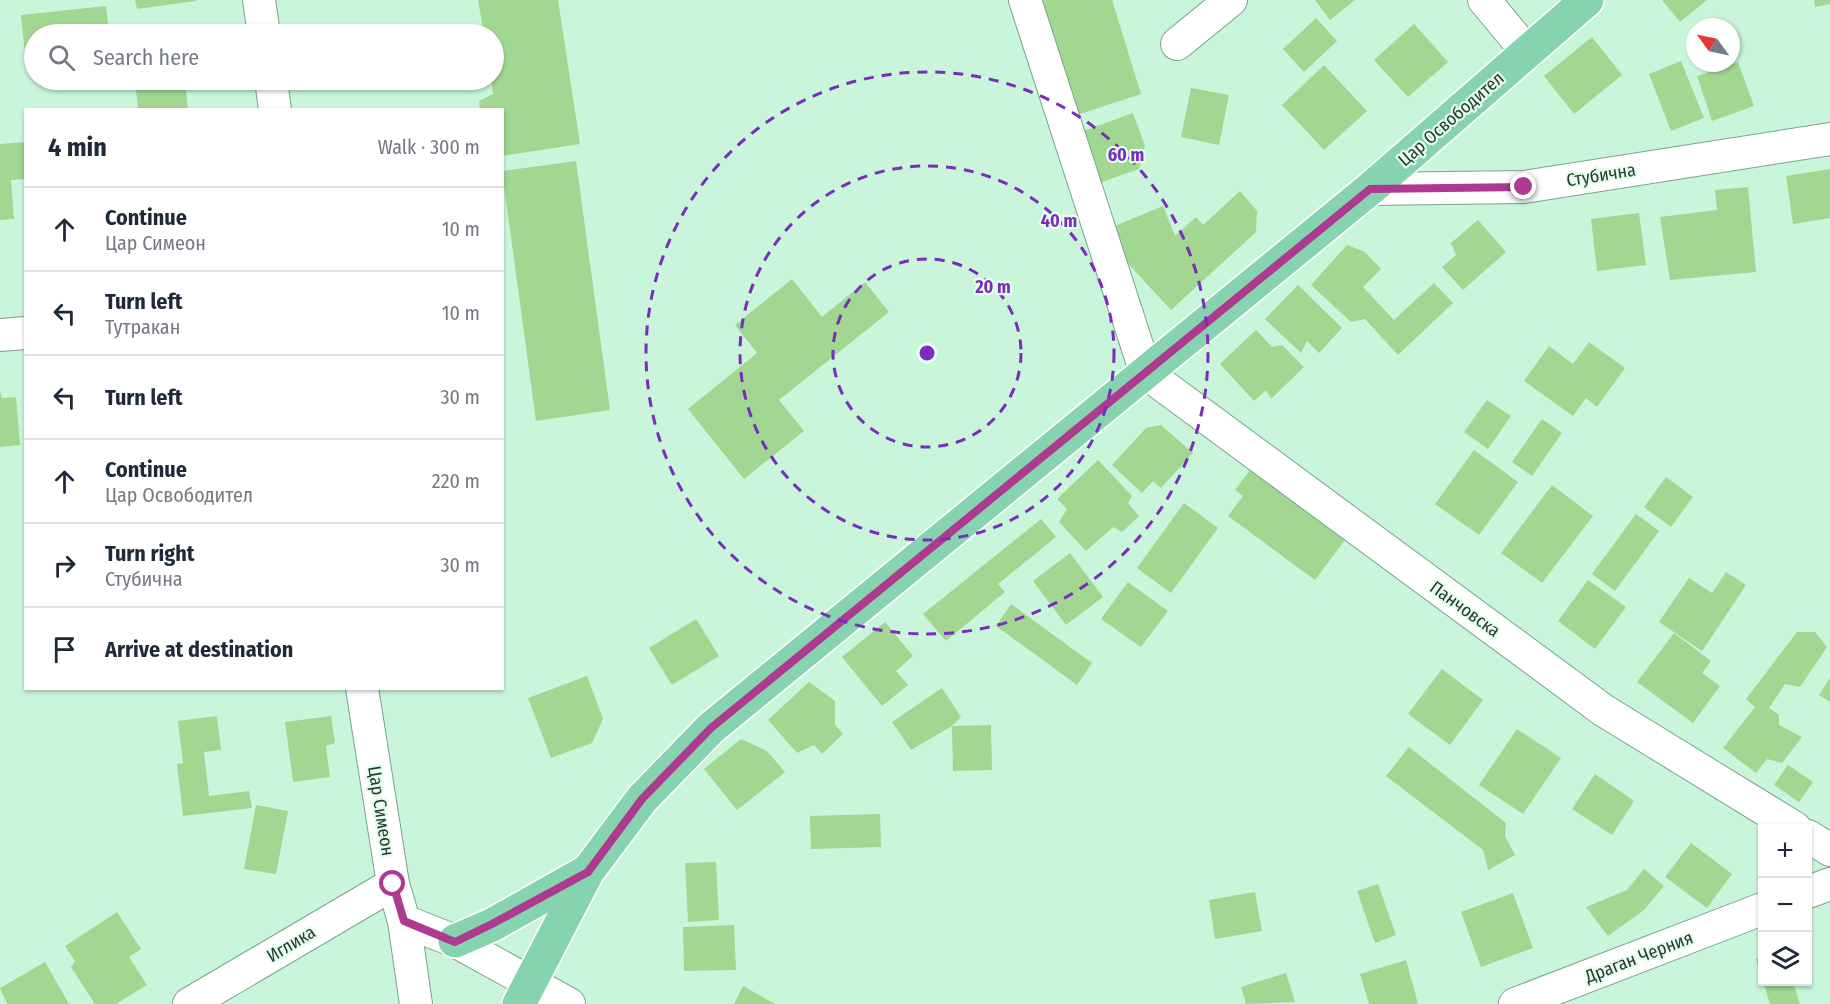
<!DOCTYPE html>
<meta charset="utf-8">
<style>
body{margin:0;font-family:"Fira Sans Condensed",sans-serif;background:#f2f2f3;color:#1f2937}
.controls{position:absolute;right:18px;bottom:18px;display:grid;overflow:hidden;border-radius:0px;box-shadow:0 2px 4px #0004}
.controls button{width:54px;height:54px;display:grid;place-items:center;padding:0;border:0;border-bottom:2px solid #e0e1e3;background:#fff;color:#1f2937;font:30px sans-serif}
.compass{position:absolute;left:1686px;top:18px;width:54px;height:54px;border-radius:50%;background:#fff;box-shadow:0 2px 4px #0004;rotate:303deg}
.stop{position:absolute;width:18px;height:18px;margin:-14px;border:4px solid #ae3991;border-radius:50%;background:#fff}
.stop.end{background:#ae3991;border-color:#fff;box-shadow:0 2px 6px #0008}
.list{margin:0;padding:0;list-style:none}
h2{display:flex;justify-content:space-between;align-items:center;height:78px;margin:0;padding:0 24px;font-size:26px}
h2 small{font-size:20px;font-weight:400;color:#747a83}
.list li{display:grid;grid-template-columns:39px 1fr auto;gap:18px;align-items:center;box-sizing:border-box;height:84px;padding:0 24px;border-top:2px solid #e0e1e3}
.list b{display:block;font-size:22px;white-space:nowrap}
.list p{margin:0;font-size:20px;white-space:nowrap;color:#747a83}
.list em{font-size:20px;font-style:normal;color:#747a83}
.icon{flex:none;width:33px;height:33px;fill:none;stroke:currentColor;stroke-width:2;stroke-linecap:round;stroke-linejoin:round}
.map{position:relative;flex:none;width:1830px;height:1004px;overflow:hidden}
.search{position:absolute;background:#fff;box-shadow:0 2px 4px #0004;left:24px;top:24px;width:480px;height:66px;display:flex;align-items:center;gap:15px;box-sizing:border-box;padding:0 21px;border-radius:33px;color:#747a83;font-size:22px}
.panel{position:absolute;background:#fff;box-shadow:0 2px 4px #0004;left:24px;top:108px;width:480px;height:582px;border-radius:0px}
.map>svg:first-child{display:block}
.building{fill:#a1d791}
.lines{fill:none;stroke-linecap:round;stroke-linejoin:round}
.minor-casing{stroke:#79a48b;stroke-width:34}
.primary-casing{stroke:#fff;stroke-width:36}
.minor{stroke:#fff;stroke-width:32}
.primary{stroke:#86d3af;stroke-width:33}
.route{stroke:#ae3991;stroke-width:8}
.ring{fill:none;stroke:#7b2cbf;stroke-width:3;stroke-dasharray:10 8}
.labels{text-anchor:middle;dominant-baseline:central;stroke-width:4.5;stroke-linejoin:round;paint-order:stroke}
.street-label{font-size:18px;fill:#283a30;stroke:#e4feee}
.centre{fill:#7b2cbf;stroke:#e4feee;stroke-width:3}
.ring-label{font-size:18px;text-anchor:middle;font-weight:bold;fill:#7b2cbf;stroke:#e4feee;stroke-width:4.5;stroke-linejoin:round;paint-order:stroke}
</style>
<div class="map">
<svg width="1830" height="1004" viewBox="0 0 1830 1004">
<rect width="100%" height="100%" fill="#c9f6db"/>
<!-- building -->
<g class="building">
<polygon points="135,0 196,0 196,1 137,9"/>
<polygon points="478,0 558,0 580,144 502,156 502,110 480,110 479,101 493,94 491,80 494,80 494,34 484,34"/>
<polygon points="1041,0 1112,0 1141,94 1077,115"/>
<polygon points="1315,0 1355,0 1330,20"/>
<polygon points="1662,0 1707,0 1680,22"/>
<polygon points="1814,0 1830,0 1830,4 1815,7"/>
<polygon points="106,6 109,34 34,34 34,62 26,63 21,15"/>
<polygon points="1316,18 1337,41 1304,72 1283,49"/>
<polygon points="1414,24 1448,62 1408,97 1374,60"/>
<polygon points="1592,37 1622,75 1574,114 1544,76"/>
<polygon points="1681,61 1704,118 1671,131 1649,74"/>
<polygon points="1738,62 1754,106 1712,121 1697,76"/>
<polygon points="1324,65 1367,111 1324,150 1282,105"/>
<polygon points="135,80 185,80 188,110 138,110"/>
<polygon points="1191,88 1229,95 1219,145 1181,137"/>
<polygon points="1133,113 1145,146 1139,169 1096,184 1078,133"/>
<polygon points="26,142 26,179 11,180 14,219 0,220 0,144"/>
<polygon points="576,161 610,410 536,421 502,171"/>
<polygon points="1830,169 1830,218 1793,224 1786,176"/>
<polygon points="1748,187 1756,272 1670,280 1660,217 1717,210 1715,190"/>
<polygon points="1240,191 1257,211 1256,232 1171,310 1121,256 1110,228 1163,206 1175,236 1196,217 1203,225"/>
<polygon points="1639,213 1646,265 1597,271 1591,219"/>
<polygon points="1478,220 1506,252 1463,290 1442,267 1456,255 1451,243"/>
<polygon points="1347,245 1365,252 1381,269 1363,287 1394,320 1434,283 1453,303 1398,355 1365,319 1351,322 1311,285"/>
<polygon points="792,279 822,317 865,282 889,312 779,400 804,431 744,479 688,409 757,353 735,325"/>
<polygon points="1298,285 1342,328 1319,353 1307,341 1301,353 1265,319"/>
<polygon points="1256,330 1272,347 1282,345 1304,367 1271,399 1266,390 1254,401 1220,364"/>
<polygon points="1589,342 1625,368 1597,407 1586,398 1573,416 1524,381 1549,346 1573,364"/>
<polygon points="0,391 2,398 16,397 20,445 0,447"/>
<polygon points="1487,400 1511,416 1488,449 1464,432"/>
<polygon points="1542,419 1562,433 1532,476 1512,462"/>
<polygon points="1161,425 1193,453 1161,488 1153,481 1142,493 1112,465 1146,428"/>
<polygon points="1474,450 1518,482 1479,535 1435,504"/>
<polygon points="1098,460 1132,496 1128,503 1139,516 1122,532 1113,527 1086,551 1059,522 1067,509 1057,499"/>
<polygon points="1253,466 1348,536 1315,580 1228,516 1243,496 1235,490"/>
<polygon points="1666,477 1693,497 1671,527 1644,507"/>
<polygon points="1552,485 1593,516 1542,583 1501,553"/>
<polygon points="1184,503 1218,528 1171,593 1137,568"/>
<polygon points="1636,514 1659,531 1615,591 1592,574"/>
<polygon points="1041,519 1056,537 998,584 1005,592 946,641 923,614"/>
<polygon points="1070,553 1103,597 1066,625 1033,581"/>
<polygon points="1726,572 1746,585 1702,651 1659,622 1689,578 1712,593"/>
<polygon points="1588,580 1626,607 1595,649 1558,621"/>
<polygon points="1128,582 1168,611 1141,647 1101,619"/>
<polygon points="1011,604 1092,663 1077,685 996,626"/>
<polygon points="696,619 719,656 672,685 649,648"/>
<polygon points="885,622 913,656 896,671 908,685 882,706 842,657"/>
<polygon points="1797,632 1815,632 1827,647 1800,687 1785,684 1769,708 1779,715 1779,725 1802,737 1782,763 1767,759 1756,773 1723,748 1755,707 1746,699"/>
<polygon points="1674,633 1711,661 1702,673 1720,686 1693,723 1637,682"/>
<polygon points="1442,669 1483,700 1450,745 1408,714"/>
<polygon points="587,676 603,719 592,743 551,758 528,698"/>
<polygon points="1830,678 1830,702 1819,695"/>
<polygon points="809,682 835,701 835,725 843,734 822,754 814,745 797,753 768,720"/>
<polygon points="942,688 961,717 952,726 911,750 892,722"/>
<polygon points="217,716 221,750 204,752 209,796 249,791 252,808 183,816 177,764 183,763 178,721"/>
<polygon points="331,716 335,743 326,746 330,777 293,782 285,722"/>
<polygon points="991,725 992,770 953,771 952,726"/>
<polygon points="1517,729 1561,758 1523,814 1479,785"/>
<polygon points="741,739 767,751 785,772 737,810 704,769"/>
<polygon points="1409,747 1506,823 1505,836 1515,855 1488,870 1483,850 1386,776"/>
<polygon points="1788,765 1813,782 1799,802 1774,785"/>
<polygon points="1595,774 1634,801 1612,835 1572,809"/>
<polygon points="256,805 288,811 276,874 244,869"/>
<polygon points="880,814 881,847 811,849 810,816"/>
<polygon points="1691,843 1732,874 1707,908 1665,877"/>
<polygon points="716,862 719,920 688,922 685,863"/>
<polygon points="1644,869 1664,886 1644,910 1608,936 1586,907 1627,890"/>
<polygon points="1378,884 1396,935 1375,943 1357,891"/>
<polygon points="1255,892 1262,931 1215,939 1209,900"/>
<polygon points="1513,893 1533,948 1481,967 1461,912"/>
<polygon points="117,912 141,949 129,957 147,985 116,1004 95,1004 71,967 75,961 65,946"/>
<polygon points="734,925 736,970 684,971 683,927"/>
<polygon points="1762,957 1762,978 1756,959"/>
<polygon points="1406,960 1418,1004 1369,1004 1360,974"/>
<polygon points="45,962 69,1004 7,1004 0,988"/>
<polygon points="1286,973 1295,1002 1246,1004 1241,987"/>
<polygon points="1763,982 1793,982 1800,1004 1770,1004"/>
<polygon points="743,986 775,1004 734,1004"/>
</g>
<g class="lines">
<!-- minor casing -->
<g class="minor-casing">
<g id="minor">
<polyline points="259,0 264,34"/>
<polyline points="1025,0 1146,373 1603,710 1795,828"/>
<polyline points="1484,0 1528,53"/>
<polyline points="1177,44 1231,0"/>
<polyline points="271,80 275,110"/>
<polyline points="1370,189 1524,187 1830,139"/>
<polyline points="0,335 26,333"/>
<polyline points="362,688 393,884 404,921 416,1004"/>
<polyline points="1808,836 1830,850"/>
<polyline points="1808,892 1830,884"/>
<polyline points="404,921 455,941 569,1004"/>
<polyline points="189,1004 393,884"/>
<polyline points="1515,1004 1762,909"/>
</g>
</g>
<!-- primary casing -->
<g class="primary-casing">
<g id="primary">
<polyline points="455,941 492,925 588,871"/>
<polyline points="519,1004 588,871 642,799 711,728 1370,189 1587,0"/>
</g>
</g>
<!-- minor -->
<use href="#minor" class="minor"/>
<!-- primary -->
<use href="#primary" class="primary"/>
</g>
<g class="lines">
<!-- route -->
<polyline class="route" points="393,884 404,921 455,942 492,924 588,872 642,799 711,728 1370,189 1524,187"/>
</g>
<!-- distance rings -->
<g class="ring">
<circle cx="927" cy="353" r="94"/>
<circle cx="927" cy="353" r="187"/>
<circle cx="927" cy="353" r="281"/>
</g>
<g class="labels">
<!-- street labels -->
<g class="street-label">
<text transform="translate(1451 119) rotate(-41)">Цар Освободител</text>
<text transform="translate(1601 175) rotate(-9)">Стубична</text>
<text transform="translate(1465 609) rotate(36)">Панчовска</text>
<text transform="translate(381 811) rotate(81)">Цар Симеон</text>
<text transform="translate(291 944) rotate(-31)">Иглика</text>
<text transform="translate(1639 957) rotate(-21)">Драган Черния</text>
</g>
</g>
<circle cx="927" cy="353" r="9" class="centre"/>
<g class="ring-label">
<text x="1126" y="161">60 m</text>
<text x="1059" y="227">40 m</text>
<text x="993" y="293">20 m</text>
</g>
</svg>
<div class="controls">
<button>+</button>
<button>−</button>
<button><svg class="icon" aria-label="layers" viewBox="0 0 24 24"><path d="M12 4l9 5-9 5-9-5zM3 14l9 5 9-5"/></svg></button>
</div>
<svg class="compass" viewBox="-18 -18 36 36"><path d="M0-13l5 13h-10z" fill="#e53935"/><path d="M0 13l5-13h-10z" fill="#747a83"/></svg>
<div class="stop" style="left:393px;top:884px"></div>
<div class="stop end" style="left:1524px;top:187px"></div>
<div class="search"><svg class="icon" aria-label="search" viewBox="0 0 24 24"><circle cx="10" cy="10" r="6"/><path d="M15 15l6 6"/></svg>Search here</div>
<section class="panel">
<h2>4 min<small>Walk · 300 m</small></h2>
<ul class="list">
<li><svg class="icon" aria-label="ahead" viewBox="0 0 24 24"><path d="M12 20V5M6 11l6-6 6 6"/></svg><div><b>Continue</b><p>Цар Симеон</p></div><em>10 m</em></li>
<li><svg class="icon" aria-label="left" viewBox="0 0 24 24"><path d="M17 20v-9H6M10 6l-5 5 5 5"/></svg><div><b>Turn left</b><p>Тутракан</p></div><em>10 m</em></li>
<li><svg class="icon" aria-label="left" viewBox="0 0 24 24"><path d="M17 20v-9H6M10 6l-5 5 5 5"/></svg><div><b>Turn left</b></div><em>30 m</em></li>
<li><svg class="icon" aria-label="ahead" viewBox="0 0 24 24"><path d="M12 20V5M6 11l6-6 6 6"/></svg><div><b>Continue</b><p>Цар Освободител</p></div><em>220 m</em></li>
<li><svg class="icon" aria-label="right" viewBox="0 0 24 24"><path d="M7 20v-9h11M14 6l5 5-5 5"/></svg><div><b>Turn right</b><p>Стубична</p></div><em>30 m</em></li>
<li><svg class="icon" aria-label="arrive" viewBox="0 0 24 24"><path d="M6 21V4h12l-3 4 3 4H6"/></svg><div><b>Arrive at destination</b></div></li>
</ul>
</section>
</div>
